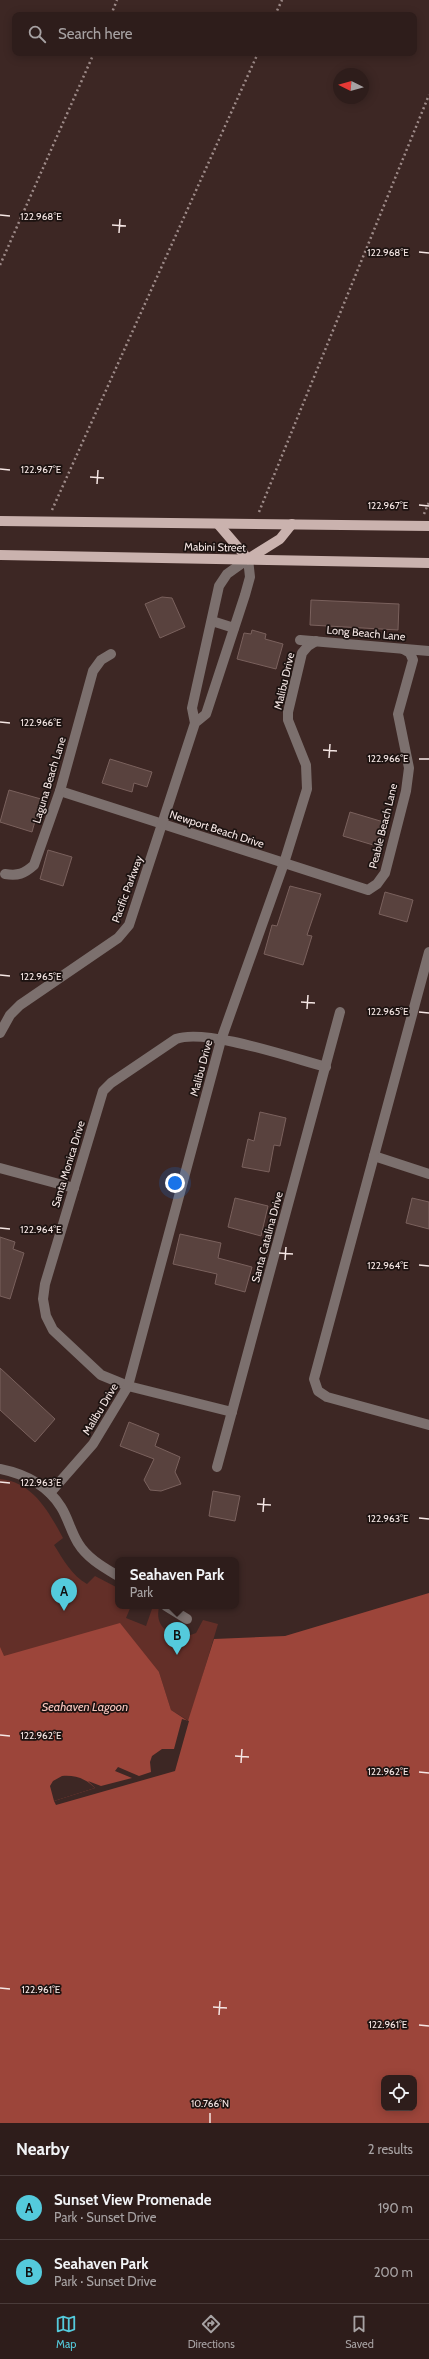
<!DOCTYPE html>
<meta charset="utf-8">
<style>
body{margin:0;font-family:Cabin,sans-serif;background:#362624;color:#f1f3f6}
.controls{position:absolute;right:12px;bottom:12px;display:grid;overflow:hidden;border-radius:8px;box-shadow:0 2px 10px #0003}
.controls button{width:36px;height:36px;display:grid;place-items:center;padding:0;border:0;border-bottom:1px solid #493b3a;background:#2e1d1b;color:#f1f3f6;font:20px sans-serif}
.compass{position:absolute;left:333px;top:68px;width:36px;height:36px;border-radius:50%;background:#2e1d1b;box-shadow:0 2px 10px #0003;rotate:275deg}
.you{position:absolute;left:175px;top:1183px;width:14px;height:14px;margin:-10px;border:3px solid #fff;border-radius:50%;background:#1a73e8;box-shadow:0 0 0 6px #1a73e833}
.badge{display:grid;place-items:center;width:26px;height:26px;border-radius:50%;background:#54cadc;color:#111;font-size:13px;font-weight:700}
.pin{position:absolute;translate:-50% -33px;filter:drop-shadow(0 1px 2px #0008)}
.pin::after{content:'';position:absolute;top:21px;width:14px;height:12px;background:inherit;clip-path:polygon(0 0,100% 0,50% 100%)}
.popup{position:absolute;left:115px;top:1557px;width:124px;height:52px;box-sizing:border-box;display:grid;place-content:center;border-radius:8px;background:#2e1d1b;filter:drop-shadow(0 1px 3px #0005);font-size:13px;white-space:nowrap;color:#a7a2a3}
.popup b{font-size:15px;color:#f1f3f6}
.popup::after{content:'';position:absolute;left:50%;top:100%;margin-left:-8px;border:8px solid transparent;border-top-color:#2e1d1b}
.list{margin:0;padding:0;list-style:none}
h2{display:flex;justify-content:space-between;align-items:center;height:52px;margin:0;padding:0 16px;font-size:17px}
h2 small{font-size:13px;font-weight:400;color:#a7a2a3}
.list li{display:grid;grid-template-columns:26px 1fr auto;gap:12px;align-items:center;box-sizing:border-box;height:64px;padding:0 16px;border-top:1px solid #493b3a}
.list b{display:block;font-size:15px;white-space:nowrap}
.list p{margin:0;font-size:13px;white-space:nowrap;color:#a7a2a3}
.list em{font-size:13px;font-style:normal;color:#a7a2a3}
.icon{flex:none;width:22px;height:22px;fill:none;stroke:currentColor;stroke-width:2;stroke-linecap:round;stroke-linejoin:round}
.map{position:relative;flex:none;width:429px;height:2123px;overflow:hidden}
.search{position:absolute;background:#2e1d1b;box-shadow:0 2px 10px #0003;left:12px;right:12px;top:12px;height:44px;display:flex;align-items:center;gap:10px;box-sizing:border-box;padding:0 14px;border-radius:8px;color:#a7a2a3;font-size:15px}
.sheet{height:180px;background:#2e1d1b}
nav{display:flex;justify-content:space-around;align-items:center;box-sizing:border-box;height:56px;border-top:1px solid #493b3a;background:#2e1d1b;font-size:11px;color:#a7a2a3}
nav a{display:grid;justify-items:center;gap:2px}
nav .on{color:#54cadc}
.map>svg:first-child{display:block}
.green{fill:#632f28}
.water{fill:#9c453a;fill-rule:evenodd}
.pier{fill:#3d2724}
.building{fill:#59423e;stroke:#7a615d}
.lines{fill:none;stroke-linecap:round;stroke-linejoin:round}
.path{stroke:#9e8b89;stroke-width:2.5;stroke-dasharray:2 3;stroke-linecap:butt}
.minor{stroke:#7c706e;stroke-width:10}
.major{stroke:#cab2ae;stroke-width:10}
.ticks{fill:none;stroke:#f5e6e4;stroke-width:1.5}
.labels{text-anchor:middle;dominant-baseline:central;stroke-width:3.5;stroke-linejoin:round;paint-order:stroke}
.street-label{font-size:11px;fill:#f5e6e4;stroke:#1d1311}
.water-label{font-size:12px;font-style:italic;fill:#fcc9c1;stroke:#1d1311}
.ticks-label{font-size:10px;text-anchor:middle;fill:#f5e6e4;stroke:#1d1311;stroke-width:3.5;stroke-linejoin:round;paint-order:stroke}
</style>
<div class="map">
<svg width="429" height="2123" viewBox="0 0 429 2123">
<rect width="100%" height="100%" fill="#3d2724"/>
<!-- green -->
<path class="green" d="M0 1479C33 1482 49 1512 63 1538L54 1545C63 1559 72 1576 87 1584L95 1576 118 1588 116 1597 118 1598V1606H131L126 1618 146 1626 153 1606 159 1607C155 1625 166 1633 182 1638L196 1633 203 1620 218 1624 189 1721 171 1710 159 1672 0 1659Z"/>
<!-- water -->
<path class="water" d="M429 1593V2123H0V1647L4 1656 120 1623 159 1672 171 1710 188 1721 214 1639 285 1636ZM62 1776C75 1775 85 1778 95 1788L54 1801 50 1786 53 1781ZM384 2078H414V2108H384Z"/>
<!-- pier -->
<polygon class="pier" points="182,1719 189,1721 175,1771 56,1805 54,1801 95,1788 88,1781 101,1786 132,1778 115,1771 118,1767 139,1776 151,1772 150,1762 152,1756 162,1749 174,1749"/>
<!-- building -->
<g class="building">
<polygon points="162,597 172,598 185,627 160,638 145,604"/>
<polygon points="311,600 399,604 398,630 310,625"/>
<polygon points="252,630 266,634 265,639 283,644 276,669 237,659 244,633 251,634"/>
<polygon points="110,759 152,772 147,787 134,783 132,792 102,783"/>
<polygon points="9,790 41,799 32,832 0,822"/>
<polygon points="350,812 387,823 380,847 343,836"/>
<polygon points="48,850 72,857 63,886 40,879"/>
<polygon points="290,886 321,894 307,935 312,936 303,965 264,954 272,925 277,926"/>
<polygon points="385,892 413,900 407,922 379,914"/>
<polygon points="260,1112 286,1118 280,1146 274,1145 269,1172 242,1167 248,1139 254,1141"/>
<polygon points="235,1198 268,1206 261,1236 228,1227"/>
<polygon points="412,1198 429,1202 429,1229 406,1223"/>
<polygon points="180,1234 221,1243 218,1258 252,1267 245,1292 215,1284 217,1274 173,1264"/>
<polygon points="0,1237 15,1242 13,1249 24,1253 10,1299 0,1296"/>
<polygon points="0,1368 55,1419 35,1442 0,1410"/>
<polygon points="129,1422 159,1434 155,1446 180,1457 175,1472 181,1484 161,1491 150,1490 144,1480 154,1459 120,1446"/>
<polygon points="213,1491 240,1496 235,1521 209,1516"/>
</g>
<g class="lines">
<!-- path -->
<g class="path">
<polyline points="111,15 117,0"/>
<polyline points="275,15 282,0"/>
<polyline points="0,265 94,53"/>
<polyline points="52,510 258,53"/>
<polyline points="259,512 429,95"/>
<polyline points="424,514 429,502"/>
</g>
<!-- minor -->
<g class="minor">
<polyline points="212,621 234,628"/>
<polyline points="300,640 429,651"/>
<polyline points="60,791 368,890 377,884 385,873 406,791 409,768 398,714 413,660 410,653 403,649"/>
<path d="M5 874C18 876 24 874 34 865L60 791 93 671 101 660 111 654"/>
<polyline points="429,952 374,1156 429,1174"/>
<polyline points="0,1033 10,1015 20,1005 118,938 129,925 195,723 192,708 219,586 227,574 248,559 250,577 245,595 206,714 195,723"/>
<polyline points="374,1156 314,1379 318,1391 327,1397 429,1425"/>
<polyline points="0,1168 74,1188"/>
<path d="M232 1412 128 1386 101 1375 53 1330 46 1316 43 1299 45 1284 103 1091 111 1083 176 1039C206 1028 292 1058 326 1067"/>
<polyline points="217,1467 340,1012"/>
<path d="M0 1469C25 1474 47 1485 61 1507 68 1518 71 1532 78 1543 87 1558 103 1567 118 1576"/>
<polyline points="50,1493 93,1444 128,1386 221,1040 284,863 307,789 306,765 288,720 288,712 302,653 308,646 316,641"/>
<polyline points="166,1606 187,1619"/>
</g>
<!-- major -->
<g class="major">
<polyline points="0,521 429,526"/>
<polyline points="218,524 248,559 280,539 292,524"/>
<polyline points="0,555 429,563"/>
</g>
</g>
<!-- ticks -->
<path class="ticks" d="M0 215 10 216M112 225 126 226M119 233 120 219M419 252 429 253M0 469 10 470M90 477 104 478M97 484 98 470M419 505 429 506M0 722 10 723M323 750 337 751M329 758 330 744M419 759H429M0 975 10 976M301 1002 315 1003M307 1009 308 995M419 1012 429 1013M0 1228 10 1229M279 1253 293 1254M285 1260 286 1247M419 1265 429 1266M0 1482 10 1483M257 1504 271 1505M263 1512 264 1498M419 1518 429 1519M0 1735 10 1736M235 1756 249 1757M241 1763 242 1749M419 1772 429 1773M0 1988 10 1989M213 2007 227 2008M219 2015 220 2001M419 2025 429 2026M210 2123V2113"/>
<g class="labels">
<!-- street labels -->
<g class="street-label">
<text transform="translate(215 547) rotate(1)">Mabini Street</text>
<text transform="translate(366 633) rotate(5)">Long Beach Lane</text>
<text transform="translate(284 681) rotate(-77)">Malibu Drive</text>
<text transform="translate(49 780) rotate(-73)">Laguna Beach Lane</text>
<text transform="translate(383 826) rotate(-76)">Peable Beach Lane</text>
<text transform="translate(217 829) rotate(18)">Newport Beach Drive</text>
<text transform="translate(127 889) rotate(-70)">Pacific Parkway</text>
<text transform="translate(201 1068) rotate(-75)">Malibu Drive</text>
<text transform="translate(68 1164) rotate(-73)">Santa Monica Drive</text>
<text transform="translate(267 1237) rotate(-75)">Santa Catalina Drive</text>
<text transform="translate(100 1409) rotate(-59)">Malibu Drive</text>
</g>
<!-- water labels -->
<g class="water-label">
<text x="85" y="1706">Seahaven Lagoon</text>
</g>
</g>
<g class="ticks-label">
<text x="41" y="220">122.968°E</text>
<text x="388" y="256">122.968°E</text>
<text x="41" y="473">122.967°E</text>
<text x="388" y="509">122.967°E</text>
<text x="41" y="726">122.966°E</text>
<text x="388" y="762">122.966°E</text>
<text x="41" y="980">122.965°E</text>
<text x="388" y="1015">122.965°E</text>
<text x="41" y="1233">122.964°E</text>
<text x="388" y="1269">122.964°E</text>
<text x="41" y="1486">122.963°E</text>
<text x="388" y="1522">122.963°E</text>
<text x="41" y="1739">122.962°E</text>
<text x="388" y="1775">122.962°E</text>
<text x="41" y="1993">122.961°E</text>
<text x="388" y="2028">122.961°E</text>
<text x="210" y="2107">10.766°N</text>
</g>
</svg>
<div class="controls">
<button><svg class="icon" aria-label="locate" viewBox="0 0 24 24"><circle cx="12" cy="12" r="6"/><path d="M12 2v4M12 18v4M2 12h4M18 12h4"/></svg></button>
</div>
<svg class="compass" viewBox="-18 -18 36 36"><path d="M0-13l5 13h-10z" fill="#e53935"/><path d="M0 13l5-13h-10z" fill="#a7a2a3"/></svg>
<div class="you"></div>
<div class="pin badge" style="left:64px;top:1611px">A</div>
<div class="pin badge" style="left:177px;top:1655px">B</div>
<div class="popup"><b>Seahaven Park</b>Park</div>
<div class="search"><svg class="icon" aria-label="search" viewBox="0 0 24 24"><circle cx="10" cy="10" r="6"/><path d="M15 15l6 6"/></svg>Search here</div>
</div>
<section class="sheet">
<h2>Nearby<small>2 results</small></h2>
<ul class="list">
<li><span class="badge">A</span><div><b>Sunset View Promenade</b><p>Park · Sunset Drive</p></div><em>190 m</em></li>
<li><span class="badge">B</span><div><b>Seahaven Park</b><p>Park · Sunset Drive</p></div><em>200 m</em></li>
</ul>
</section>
<nav>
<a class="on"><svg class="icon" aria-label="map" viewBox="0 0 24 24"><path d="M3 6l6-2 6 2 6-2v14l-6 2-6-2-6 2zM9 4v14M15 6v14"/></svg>Map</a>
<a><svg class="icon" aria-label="directions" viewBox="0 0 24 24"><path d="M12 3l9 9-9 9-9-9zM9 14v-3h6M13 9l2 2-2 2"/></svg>Directions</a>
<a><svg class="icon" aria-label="saved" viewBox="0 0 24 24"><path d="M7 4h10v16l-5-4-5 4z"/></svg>Saved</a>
</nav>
